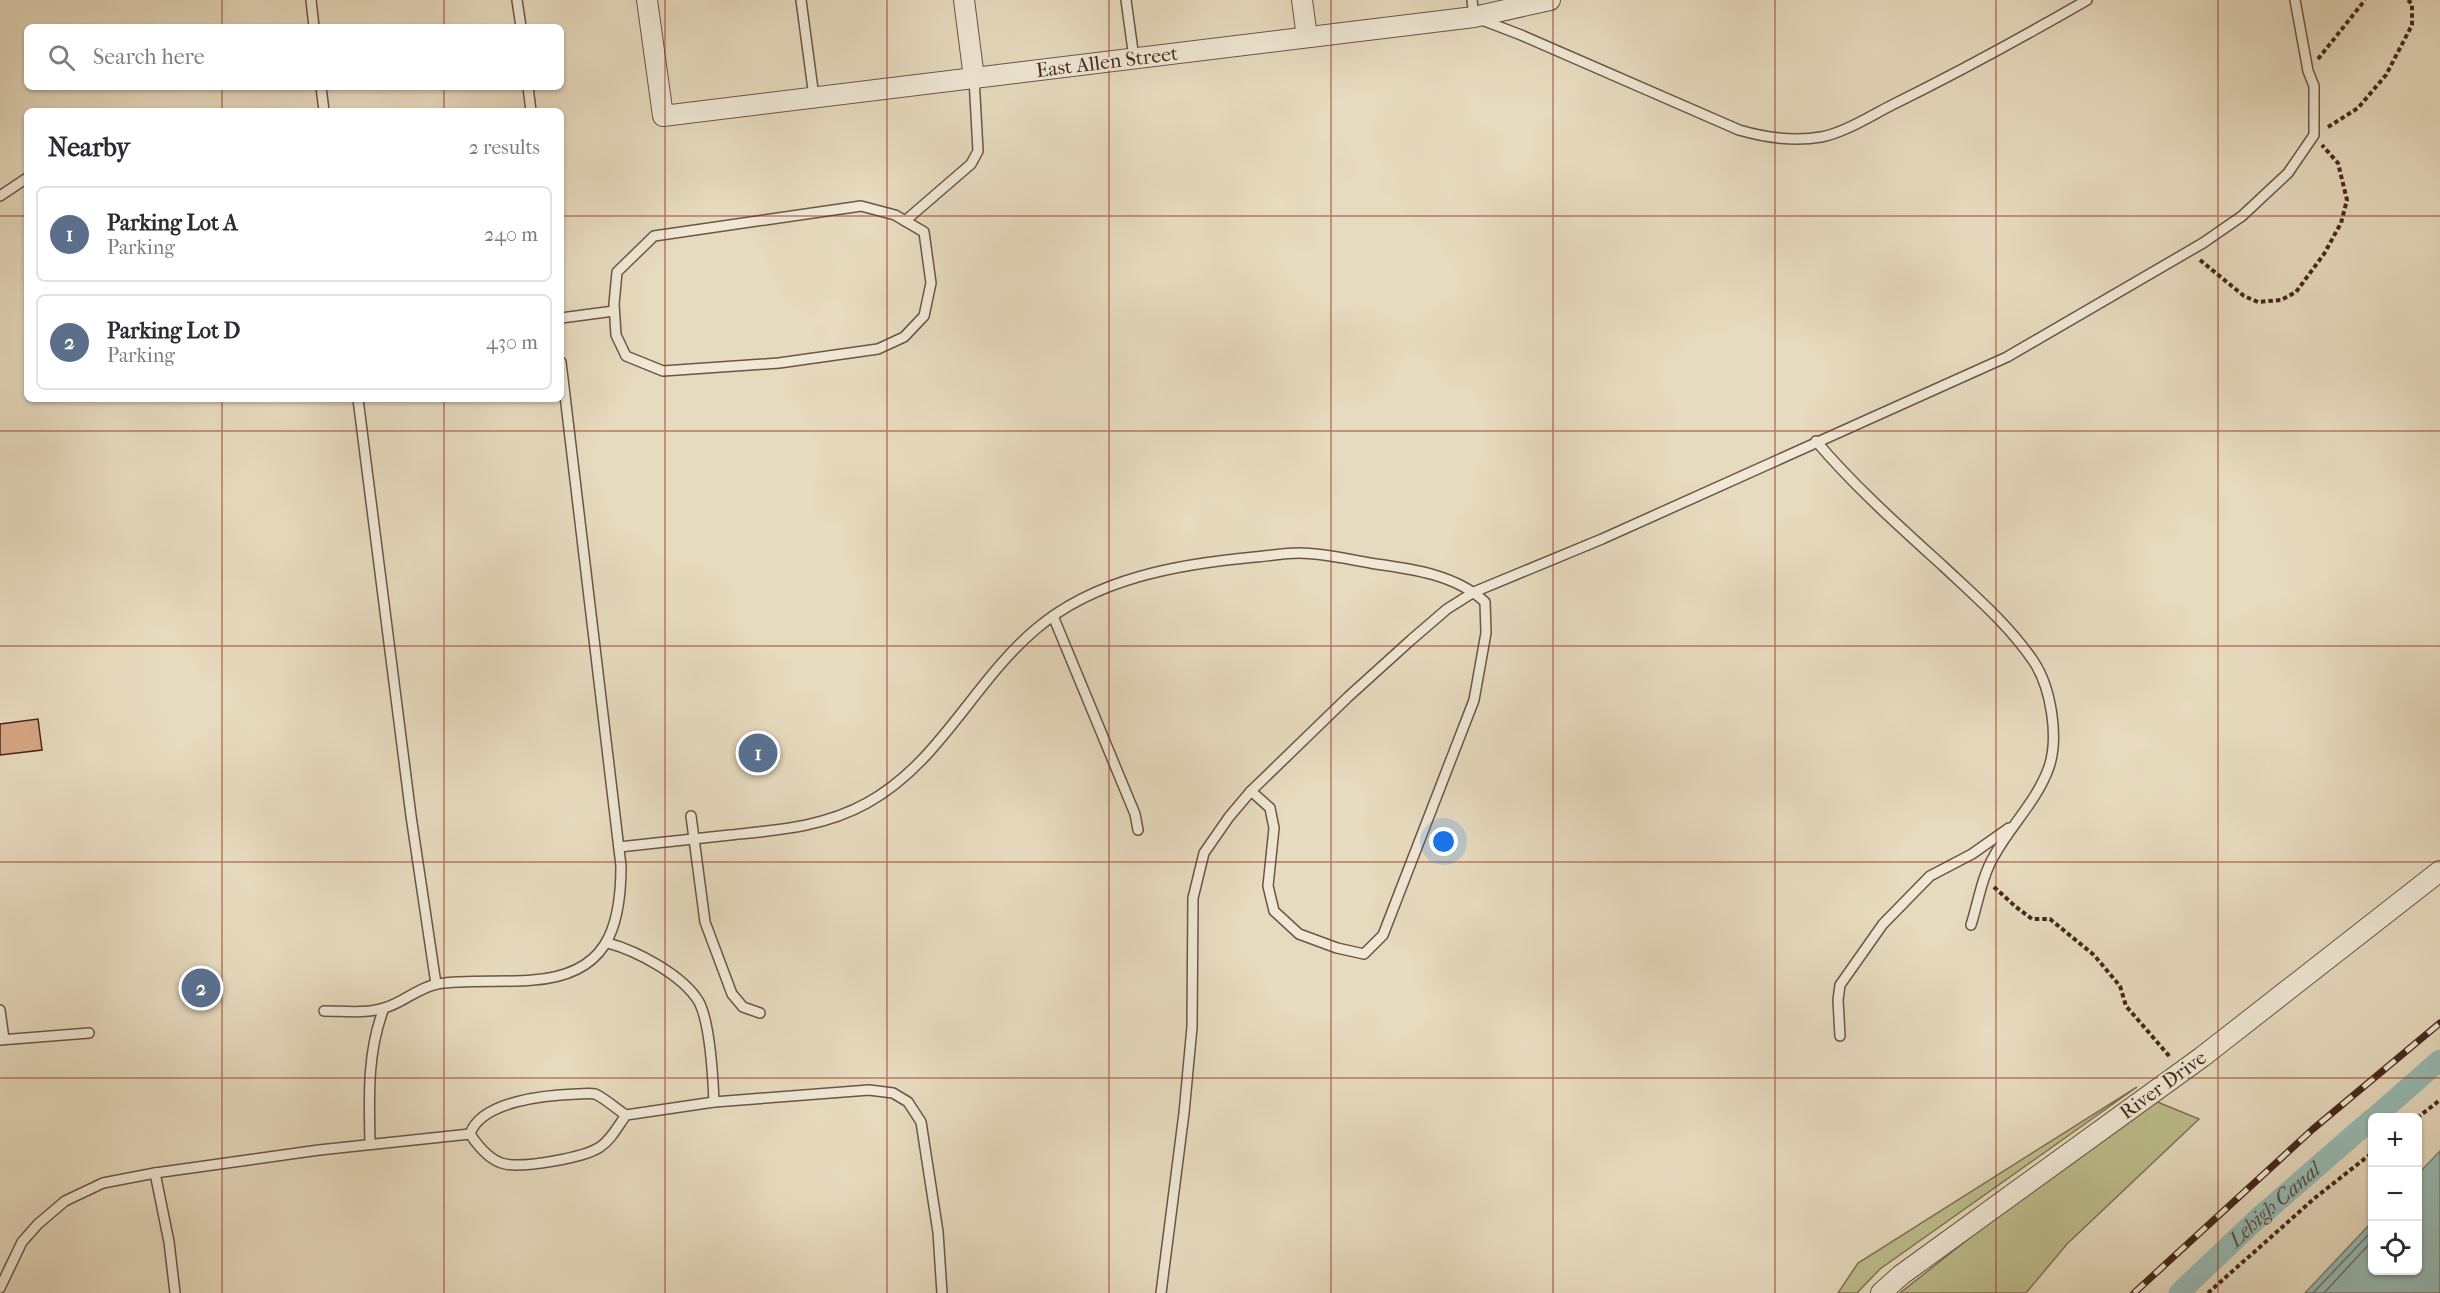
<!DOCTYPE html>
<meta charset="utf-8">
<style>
body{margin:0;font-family:"IM FELL French Canon",serif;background:#f2f2f3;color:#2b2b33}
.controls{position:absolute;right:18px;bottom:18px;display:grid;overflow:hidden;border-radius:9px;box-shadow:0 2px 4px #0004}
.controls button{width:54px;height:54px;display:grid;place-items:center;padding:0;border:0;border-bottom:2px solid #e1e1e2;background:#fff;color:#2b2b33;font:30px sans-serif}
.you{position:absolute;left:1444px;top:842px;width:21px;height:21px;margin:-15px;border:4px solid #fff;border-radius:50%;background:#1a73e8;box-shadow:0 0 0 9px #1a73e833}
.badge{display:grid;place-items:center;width:39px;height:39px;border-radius:50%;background:#d93025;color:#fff;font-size:20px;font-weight:700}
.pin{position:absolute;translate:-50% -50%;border:3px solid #fff;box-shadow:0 2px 6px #0006}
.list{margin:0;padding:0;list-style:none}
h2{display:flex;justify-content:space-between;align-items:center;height:78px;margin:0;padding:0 24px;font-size:26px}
h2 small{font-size:20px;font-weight:400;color:#7c7c81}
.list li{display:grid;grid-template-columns:39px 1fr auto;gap:18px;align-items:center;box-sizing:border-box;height:96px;margin:0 12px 12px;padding:0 12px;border:2px solid #e1e1e2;border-radius:9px}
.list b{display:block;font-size:22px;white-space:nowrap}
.list p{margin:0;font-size:20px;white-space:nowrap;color:#7c7c81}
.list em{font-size:20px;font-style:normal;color:#7c7c81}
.icon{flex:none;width:33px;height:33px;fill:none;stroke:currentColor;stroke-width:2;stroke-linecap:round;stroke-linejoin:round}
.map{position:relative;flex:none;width:2440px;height:1293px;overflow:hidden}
.search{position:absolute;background:#fff;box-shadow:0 2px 4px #0004;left:24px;top:24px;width:540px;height:66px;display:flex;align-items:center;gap:15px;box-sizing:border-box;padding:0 21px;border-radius:9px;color:#7c7c81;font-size:22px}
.panel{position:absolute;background:#fff;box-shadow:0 2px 4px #0004;left:24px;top:108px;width:540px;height:294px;border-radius:9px}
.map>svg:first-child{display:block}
.green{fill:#bdbe8d;stroke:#807354;stroke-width:1.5}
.water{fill:#97bbb5;stroke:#768078;stroke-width:1.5}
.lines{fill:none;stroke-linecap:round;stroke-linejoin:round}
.shore{stroke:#6e7268;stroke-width:1.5}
.canal{stroke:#97bbb5;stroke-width:21}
.building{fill:#d7a884;stroke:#44281c;stroke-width:1.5}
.lane-casing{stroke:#6d5545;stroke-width:12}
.street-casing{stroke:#6d5545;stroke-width:22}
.path{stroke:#44281c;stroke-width:4;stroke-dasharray:4.5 3;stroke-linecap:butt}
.lane{stroke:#efe8d5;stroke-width:9}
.street{stroke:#efe8d5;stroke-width:20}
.rail-casing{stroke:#44281c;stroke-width:7}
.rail{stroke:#efe8d5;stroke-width:4.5;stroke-dasharray:14;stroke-linecap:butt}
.grid{fill:none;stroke:#8f2418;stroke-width:1.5;stroke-opacity:0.55}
.labels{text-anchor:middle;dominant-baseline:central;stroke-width:4.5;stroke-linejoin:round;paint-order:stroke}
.street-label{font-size:20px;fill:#44281c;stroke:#efe8d5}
.water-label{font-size:21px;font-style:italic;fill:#594d42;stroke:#efe8d5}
</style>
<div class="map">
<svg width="2440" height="1293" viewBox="0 0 2440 1293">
<rect width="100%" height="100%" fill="#e7dbbf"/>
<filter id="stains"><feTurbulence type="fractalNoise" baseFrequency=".00333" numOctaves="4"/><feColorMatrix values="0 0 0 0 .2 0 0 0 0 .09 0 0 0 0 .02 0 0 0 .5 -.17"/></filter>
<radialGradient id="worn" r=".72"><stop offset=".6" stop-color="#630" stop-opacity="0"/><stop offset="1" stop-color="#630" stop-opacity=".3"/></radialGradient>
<!-- green -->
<g class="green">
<polygon points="2137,1087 1880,1269 1857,1293 1838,1293 1858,1263"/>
<polygon points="2155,1101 2199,1119 2067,1244 2026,1293 1900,1293 2000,1214"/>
</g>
<!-- water -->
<polygon class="water" points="2440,1151 2440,1293 2305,1293 2372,1222 2372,1270 2418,1270 2418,1174"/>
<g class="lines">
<!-- shore -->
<g class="shore">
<polyline points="2313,1293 2372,1231"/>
<polyline points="2324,1293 2372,1241"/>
</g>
<!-- canal -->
<g class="canal">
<polyline points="2374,1118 2440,1060"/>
<path id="s1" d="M2179 1293 2257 1219 2372 1119"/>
</g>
</g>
<!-- building -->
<polygon class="building" points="38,719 42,750 0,755 0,724"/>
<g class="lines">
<!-- lane casing -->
<g class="lane-casing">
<g id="lane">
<polyline points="311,0 314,27"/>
<polyline points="517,0 521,27"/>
<polyline points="801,0 814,97"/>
<polyline points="1126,0 1134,58"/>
<path d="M1472 0 1474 17 1521 35 1739 130C1767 138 1793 142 1821 137 1844 133 1872 115 1892 105 1959 72 2023 37 2087 0"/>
<polyline points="321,87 324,111"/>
<polyline points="528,87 531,111"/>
<polyline points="0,196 27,178"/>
<polygon points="861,206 895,215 924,232 931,283 924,316 904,337 878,349 779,363 663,371 626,356 616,335 614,304 617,272 654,236"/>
<polyline points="905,221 971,164 978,151 974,78"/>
<polyline points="561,318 614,311"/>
<polyline points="358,399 411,816 436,984"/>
<path d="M1816 441C1854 486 1899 526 1943 566 1975 596 2009 625 2034 662 2051 688 2059 737 2049 767 2037 801 2011 825 1994 856 1982 876 1978 903 1971 925"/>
<polyline points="1053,616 1135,814 1138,830"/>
<polyline points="691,816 705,922 732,994 743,1007 760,1013"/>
<path d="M619 847C656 843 693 839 730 835 778 830 824 827 867 803 940 763 973 682 1036 629 1096 578 1179 564 1255 557 1269 556 1284 553 1299 553 1324 553 1351 560 1376 564 1413 569 1456 575 1485 602L1486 633 1474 700 1383 935 1364 954 1337 948 1299 934 1274 911 1268 886 1274 828 1270 808 1251 791"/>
<path d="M608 943C637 951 683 975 699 1002 710 1023 713 1078 714 1102"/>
<polyline points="0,1010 4,1039"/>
<path d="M324 1011C343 1011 365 1014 384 1008 403 1003 417 988 437 984 469 979 502 983 533 980 606 975 621 930 621 866L561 362"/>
<polyline points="1840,1036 1838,1000 1840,985 1883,924 1930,876 1972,854 2009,828"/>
<polyline points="0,1040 89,1033"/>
<path d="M626 1115C618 1126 611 1140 600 1147 584 1158 523 1168 505 1164 490 1161 478 1146 470 1134 481 1101 546 1095 577 1094 582 1094 590 1093 595 1094 605 1098 616 1109 626 1115L714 1102 869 1090 893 1093 908 1102 921 1122 938 1232 942 1293"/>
<path d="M370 1143C369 1097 367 1052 384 1008"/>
<polyline points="155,1173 169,1242 175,1293"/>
<polyline points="0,1288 22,1242 38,1224 65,1201 103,1183 155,1173 319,1150 470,1134"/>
<polyline points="1161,1293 1184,1113 1192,1027 1193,898 1204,853 1229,817 1251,791 1348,697 1411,640 1447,609 1474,592 1602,539 2007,357 2203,243 2242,216 2288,173 2314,135 2314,86 2308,71 2295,0"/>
</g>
</g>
<!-- street casing -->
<g class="street-casing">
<g id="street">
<polyline points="647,0 663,116 1474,17 1550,0"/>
<polyline points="964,0 974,78"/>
<polyline points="1302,0 1307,37"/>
<polyline points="1881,1293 1901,1275 2202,1057 2440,871"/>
</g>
</g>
<!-- path -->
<g class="path">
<polyline points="2318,59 2365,0"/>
<polyline points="2328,127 2358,108 2386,75 2412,25 2412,4 2408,0"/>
<polyline points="2200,260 2244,296 2258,302 2281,300 2296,292 2324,254 2341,223 2347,200 2338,163 2322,145"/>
<polyline points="1994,887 2016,907 2032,919 2050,919 2094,955 2120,986 2126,1006 2170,1057"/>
<polyline points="2417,1118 2440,1100"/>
<polyline points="2208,1293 2316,1197 2372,1153"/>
</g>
<!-- lane -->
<use href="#lane" class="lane"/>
<!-- street -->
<use href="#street" class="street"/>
<!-- rail casing -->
<g class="rail-casing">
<polyline id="rail" points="2134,1293 2313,1129 2440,1023"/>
</g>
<!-- rail -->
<use href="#rail" class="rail"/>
</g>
<!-- grid -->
<path class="grid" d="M222 0V27M444 0V27M665 0V1293M887 0V1293M1109 0V1293M1331 0V1293M1553 0V1293M1775 0V1293M1996 0V1293M2218 0V1293M222 87V111M444 87V111M0 216H27M561 216H2440M222 399V1293M444 399V1293M0 431H2440M0 646H2440M0 862H2440M0 1078H2440"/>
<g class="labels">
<!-- street labels -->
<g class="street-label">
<text transform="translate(1107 62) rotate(-7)">East Allen Street</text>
<text transform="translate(2163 1085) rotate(-36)">River Drive</text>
</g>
<!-- water labels -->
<g class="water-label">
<text stroke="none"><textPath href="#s1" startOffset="130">Lehigh Canal</textPath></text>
</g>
</g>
<rect width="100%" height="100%" filter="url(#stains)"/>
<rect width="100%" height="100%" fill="url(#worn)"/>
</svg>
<div class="controls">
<button>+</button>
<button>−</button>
<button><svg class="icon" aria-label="locate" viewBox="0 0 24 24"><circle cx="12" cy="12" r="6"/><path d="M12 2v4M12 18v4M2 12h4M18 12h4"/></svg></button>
</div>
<div class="you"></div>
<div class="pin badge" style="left:758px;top:753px;background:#5c6f8a">1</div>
<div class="pin badge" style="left:201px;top:988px;background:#5c6f8a">2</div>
<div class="search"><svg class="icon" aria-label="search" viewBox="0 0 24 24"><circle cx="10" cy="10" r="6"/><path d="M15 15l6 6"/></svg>Search here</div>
<section class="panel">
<h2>Nearby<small>2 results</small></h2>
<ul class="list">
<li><span class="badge" style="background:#5c6f8a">1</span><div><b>Parking Lot A</b><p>Parking</p></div><em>240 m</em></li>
<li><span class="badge" style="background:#5c6f8a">2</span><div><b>Parking Lot D</b><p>Parking</p></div><em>430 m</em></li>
</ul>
</section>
</div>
